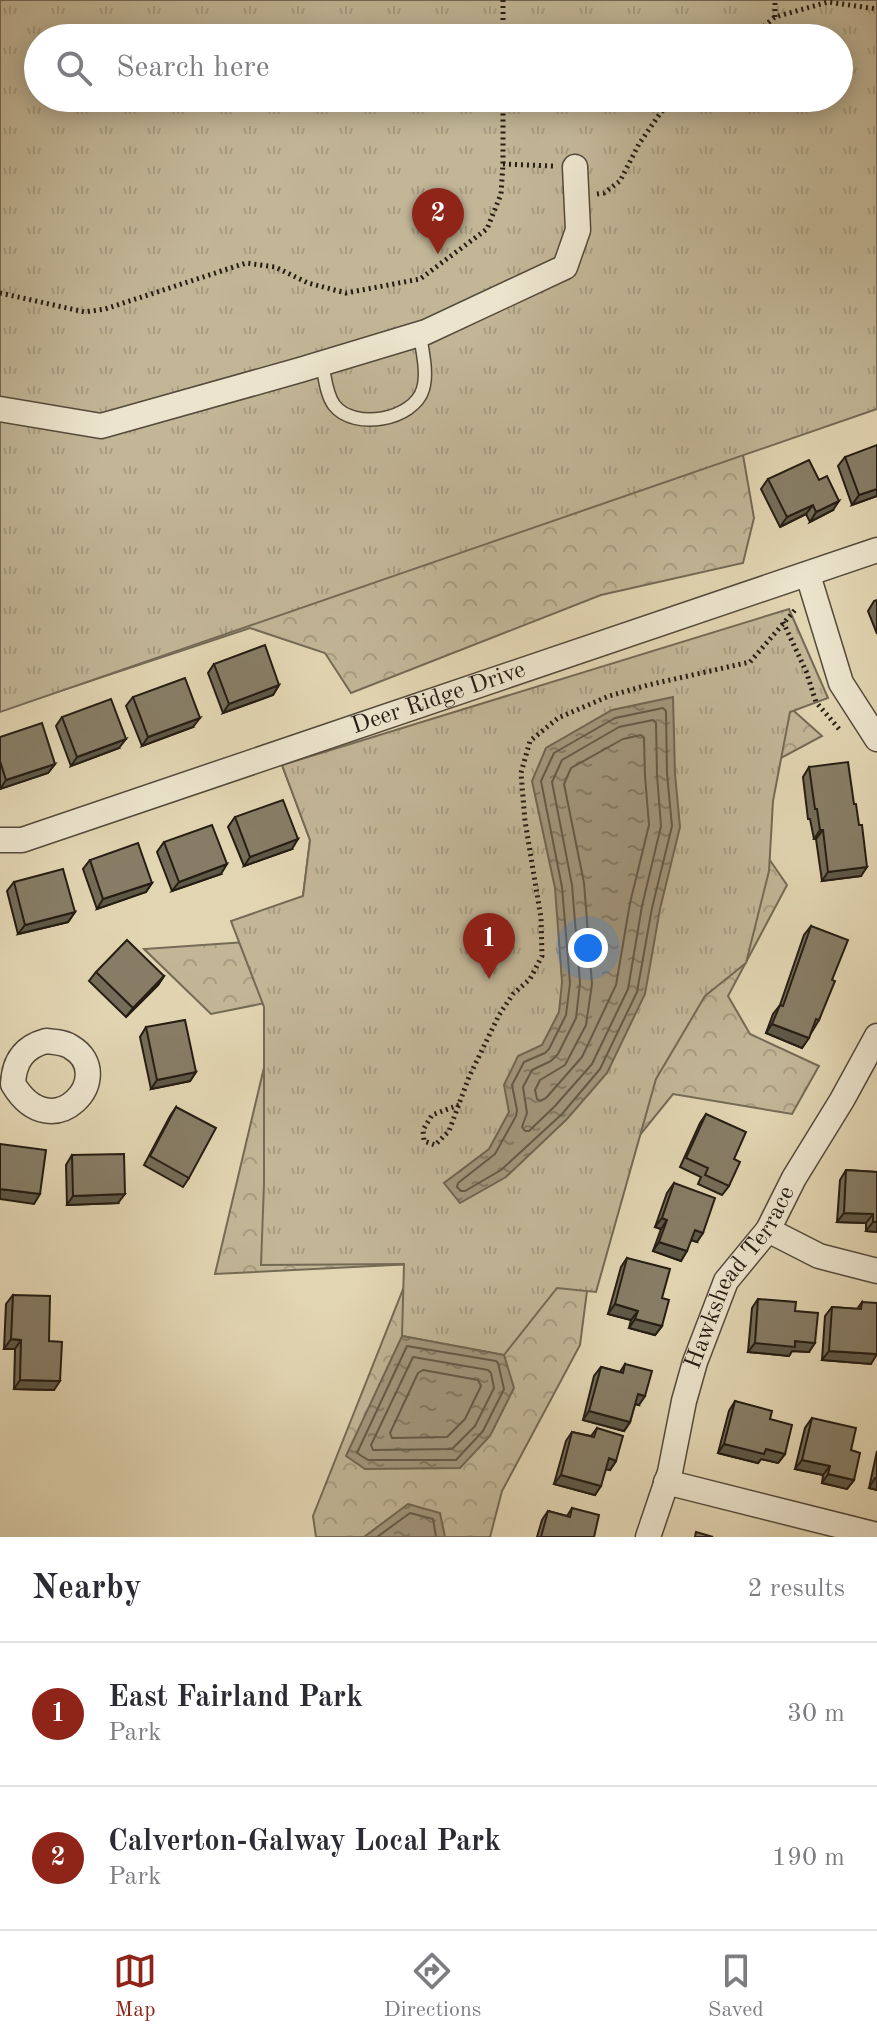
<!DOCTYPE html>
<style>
body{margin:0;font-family:"Old Standard TT",serif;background:#f7f7f7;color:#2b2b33}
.you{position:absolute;left:588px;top:948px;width:28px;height:28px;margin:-20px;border:6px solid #fff;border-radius:50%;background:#1a73e8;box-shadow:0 0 0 12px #1a73e833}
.badge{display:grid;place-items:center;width:52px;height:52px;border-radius:50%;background:#8f2418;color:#fff;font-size:26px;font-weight:700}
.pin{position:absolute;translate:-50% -66px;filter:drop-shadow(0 2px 4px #0008)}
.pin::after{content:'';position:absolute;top:42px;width:28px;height:24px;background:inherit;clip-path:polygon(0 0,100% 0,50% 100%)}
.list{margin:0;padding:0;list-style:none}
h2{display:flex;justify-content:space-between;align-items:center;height:104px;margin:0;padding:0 32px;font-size:34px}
h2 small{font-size:26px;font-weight:400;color:#7c7c81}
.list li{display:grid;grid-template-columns:52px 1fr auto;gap:24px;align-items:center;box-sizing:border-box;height:144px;padding:0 32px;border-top:2px solid #e1e1e2}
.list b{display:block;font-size:30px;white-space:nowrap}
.list p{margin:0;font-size:26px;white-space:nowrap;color:#7c7c81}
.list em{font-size:26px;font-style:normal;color:#7c7c81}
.icon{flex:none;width:44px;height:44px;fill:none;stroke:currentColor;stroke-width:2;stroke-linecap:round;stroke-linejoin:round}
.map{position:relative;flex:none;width:877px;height:1537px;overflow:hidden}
.search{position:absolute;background:#fff;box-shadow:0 4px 20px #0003;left:24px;right:24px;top:24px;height:88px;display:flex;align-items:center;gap:20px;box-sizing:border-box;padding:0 28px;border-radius:44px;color:#7c7c81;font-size:30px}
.sheet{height:392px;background:#fff}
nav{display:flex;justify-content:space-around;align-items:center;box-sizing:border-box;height:112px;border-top:2px solid #e1e1e2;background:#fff;font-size:22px;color:#7c7c81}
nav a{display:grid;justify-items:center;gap:4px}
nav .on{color:#8f2418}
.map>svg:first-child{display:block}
.forest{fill:url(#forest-crowns);stroke:#746a55;stroke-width:2}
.park{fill:url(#park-tufts);stroke:#746a55;stroke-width:2;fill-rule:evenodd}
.water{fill:url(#water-ripples);stroke:#706652;stroke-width:2}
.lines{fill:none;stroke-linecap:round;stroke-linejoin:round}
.shore{stroke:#645a48;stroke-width:2}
.lane-casing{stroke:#544b3b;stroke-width:15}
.street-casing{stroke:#544b3b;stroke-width:27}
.path{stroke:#251d13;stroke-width:5;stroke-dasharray:2 4;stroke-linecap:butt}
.lane{stroke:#ece4cd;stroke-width:12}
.street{stroke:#ece4cd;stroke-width:24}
.wall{fill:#746c58;stroke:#251d13;stroke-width:2}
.shaded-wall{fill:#5e5847;stroke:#251d13;stroke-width:2}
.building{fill:#877d66;stroke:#251d13;stroke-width:2}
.labels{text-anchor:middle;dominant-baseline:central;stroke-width:8;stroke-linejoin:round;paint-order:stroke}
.street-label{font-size:24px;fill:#251d13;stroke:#ece4cd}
</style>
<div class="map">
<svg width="877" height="1537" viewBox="0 0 877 1537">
<defs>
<pattern id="forest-crowns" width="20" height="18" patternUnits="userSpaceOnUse" patternTransform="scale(2)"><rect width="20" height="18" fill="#c2b697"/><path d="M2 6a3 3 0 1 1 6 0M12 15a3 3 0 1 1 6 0" fill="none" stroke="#a79c81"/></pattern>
<pattern id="park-tufts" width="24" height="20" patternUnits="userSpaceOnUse" patternTransform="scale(2)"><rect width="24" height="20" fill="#c2b697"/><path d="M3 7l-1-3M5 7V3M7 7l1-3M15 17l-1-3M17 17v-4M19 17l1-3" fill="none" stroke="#a79c81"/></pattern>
<pattern id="water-ripples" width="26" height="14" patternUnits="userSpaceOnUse" patternTransform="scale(2)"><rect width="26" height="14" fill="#a2967c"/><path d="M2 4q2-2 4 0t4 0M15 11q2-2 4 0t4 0" fill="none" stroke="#847a64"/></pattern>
</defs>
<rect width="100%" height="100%" fill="#e2d5b2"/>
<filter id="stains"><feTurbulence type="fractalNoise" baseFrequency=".0025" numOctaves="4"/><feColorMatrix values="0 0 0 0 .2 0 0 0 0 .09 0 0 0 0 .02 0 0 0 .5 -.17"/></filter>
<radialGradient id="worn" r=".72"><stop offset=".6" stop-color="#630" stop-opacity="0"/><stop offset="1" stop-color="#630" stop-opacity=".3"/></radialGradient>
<!-- forest -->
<g class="forest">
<polygon points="0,433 743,455 754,518 743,563 601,595 351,693 325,653 250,628 0,711"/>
<polygon points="776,695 822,736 766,766 756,840 787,885 728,996 750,1034 819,1066 792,1114 673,1094 601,1183 580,1345 502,1491 490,1537 316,1537 313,1516 413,1264 215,1274 280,1000 211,1014 144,949 246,942 303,896 310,840 282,765"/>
</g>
<!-- park -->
<g class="park">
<path d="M0 0H877V409L0 712ZM38 38H839V98H38Z"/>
<polygon points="789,609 828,698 790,712 773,801 769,871 746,963 705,996 656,1079 596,1292 557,1288 504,1355 402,1336 404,1264 261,1265 264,1184 264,1007 231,921 303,896 310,840 282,765"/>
</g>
<!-- water -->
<g class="water">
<polygon points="673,697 675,774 680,827 660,909 645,994 607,1073 567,1119 506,1177 460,1203 444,1183 489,1149 509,1112 504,1085 518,1056 542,1045 559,1012 562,982 555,888 532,781 546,748 612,710"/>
<polygon points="402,1336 504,1355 514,1388 490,1436 460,1468 365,1469 346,1456"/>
<polygon points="408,1504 440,1513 445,1537 364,1537"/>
</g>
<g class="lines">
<!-- shore -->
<g class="shore">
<polygon points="663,708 666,711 667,774 672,826 652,908 637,992 600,1069 562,1114 501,1170 465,1191 461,1191 457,1187 458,1183 495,1154 516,1116 517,1110 512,1085 524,1062 545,1053 549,1049 566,1015 570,983 562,887 541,781 554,753 615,718"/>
<polygon points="653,720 656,723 657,775 661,826 642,906 628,989 592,1064 555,1106 529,1131 525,1131 522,1127 527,1113 523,1087 532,1070 551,1061 558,1054 576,1018 580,983 572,885 552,782 562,760 619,727"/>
<polygon points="641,735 644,738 645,776 649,825 630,903 616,985 582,1057 546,1098 540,1101 537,1099 535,1090 540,1080 565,1065 586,1025 592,984 584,883 564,784 571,768 623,739"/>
<polygon points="407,1346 496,1361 498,1363 504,1389 483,1431 456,1460 368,1460 357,1453"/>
<polygon points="413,1357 488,1370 491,1373 494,1388 475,1426 452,1449 373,1450 371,1445"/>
<polygon points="423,1370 478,1380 481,1386 465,1419 447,1437 392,1438 390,1433 418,1373"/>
<polyline points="377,1537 410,1513 433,1519 436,1537"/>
</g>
<!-- lane casing -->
<g class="lane-casing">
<path id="lane" d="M322 364C325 377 326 394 334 405 354 431 414 420 423 389 428 372 422 351 420 334"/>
</g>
<!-- street casing -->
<g class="street-casing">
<g id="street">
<polyline points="0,409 101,426 300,370 426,332 565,267 578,230 575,167"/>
<polyline points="808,575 841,683 877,739"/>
<path id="s1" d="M0 840H22L877 550"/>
<path d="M46 1041C54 1042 64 1042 71 1047 119 1075 53 1151 13 1084 14 1061 24 1047 46 1041Z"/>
<polyline points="768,1230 819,1256 877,1271"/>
<polyline points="666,1482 877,1535"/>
<path id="s2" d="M648 1537 670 1472 684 1401 695 1362 726 1281 768 1230 794 1178 842 1100 877 1036"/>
</g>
</g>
<!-- path -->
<g class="path">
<polyline points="503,0 503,38"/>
<polyline points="775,17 775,0"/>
<polyline points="750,38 775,17 828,2 877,9"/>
<polyline points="503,164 554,166"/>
<polyline points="597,194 604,193 620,181 639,144 661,112 678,98"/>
<polyline points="0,293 85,312 105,309 246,263 275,267 308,283 346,293 420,279 487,229 501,194 503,164 503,98"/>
<polyline points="783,622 806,671 816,702 840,730"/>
<polyline points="459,1105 432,1115 423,1130 424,1141 435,1145 449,1131 469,1077 499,1015 513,994 530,979 542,956 541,918 525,821 521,773 530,741 558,718 609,696 648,685 750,662 795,610"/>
</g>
<!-- lane -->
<use href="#lane" class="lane"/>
<!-- street -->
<use href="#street" class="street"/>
</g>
<!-- wall -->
<g class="wall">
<polygon points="845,457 877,496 852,505 838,466"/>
<polygon points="768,479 833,510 810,522 806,514 780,527 761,489"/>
<polygon points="877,600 877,634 868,611 874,601"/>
<polygon points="214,664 279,685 273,695 223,713 208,673"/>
<polygon points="133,697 193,727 142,746 126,706"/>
<polygon points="62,717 119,748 71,766 56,726"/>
<polygon points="0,737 55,764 48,773 0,789"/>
<polygon points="809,767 861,876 822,881 816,839 814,839 810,819 808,819 803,777"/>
<polygon points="235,817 292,849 244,866 228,827"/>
<polygon points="164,842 221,874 172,891 157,852"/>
<polygon points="90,860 152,883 146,892 97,909 83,869"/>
<polygon points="14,882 75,912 68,922 18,934 7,891"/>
<polygon points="811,926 832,980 819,1020 802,1048 766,1033 773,1014 780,1005 804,935"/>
<polygon points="96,972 164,976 158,985 126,1017 89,981"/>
<polygon points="146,1027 196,1072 190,1081 151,1089 140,1037"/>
<polygon points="176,1107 189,1178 183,1187 144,1165 170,1116"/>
<polygon points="706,1114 734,1159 729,1186 722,1195 698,1184 701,1177 680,1167 700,1123"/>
<polygon points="72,1155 118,1203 67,1205 66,1165"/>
<polygon points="846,1170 877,1172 877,1232 866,1231 866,1223 837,1222 840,1180"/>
<polygon points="674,1183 697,1242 691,1240 681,1261 653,1251 661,1229 655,1227 667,1193"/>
<polygon points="627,1258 662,1298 662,1326 655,1335 629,1328 631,1320 608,1314 621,1267"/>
<polygon points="13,1295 49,1341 54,1390 14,1389 15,1349 4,1349 6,1304"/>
<polygon points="758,1299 795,1311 809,1352 792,1351 789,1356 748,1352 752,1308"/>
<polygon points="862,1302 871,1364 822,1360 825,1316 832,1307 857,1309"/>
<polygon points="625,1364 639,1405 635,1404 630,1422 624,1431 583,1420 594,1376 601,1367 620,1372"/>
<polygon points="735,1401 770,1419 785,1454 778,1463 761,1459 758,1463 718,1453 729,1411"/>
<polygon points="812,1418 851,1450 854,1480 847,1489 822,1483 823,1475 795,1469 805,1428"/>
<polygon points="597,1428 616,1461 610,1470 606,1469 595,1495 554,1484 566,1441 572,1432 591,1436"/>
<polygon points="877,1451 877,1490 869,1488"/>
<polygon points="572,1508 594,1537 537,1537 542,1520 548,1511 567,1516"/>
</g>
<!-- shaded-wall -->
<g class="shaded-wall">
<polygon points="877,489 877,496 852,505 859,495"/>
<polygon points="839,501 833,510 810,522 816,512"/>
<polygon points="813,505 806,514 780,527 787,517"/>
<polygon points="279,685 273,695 223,713 229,704"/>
<polygon points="200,718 193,727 142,746 148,737"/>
<polygon points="126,739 119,748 71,766 77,757"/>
<polygon points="55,764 48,773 0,789 6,780"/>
<polygon points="820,830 823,830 816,839 814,839"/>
<polygon points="298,839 292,849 244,866 250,857"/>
<polygon points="227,864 221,874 172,891 179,882"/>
<polygon points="867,867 861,876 822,881 828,872"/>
<polygon points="152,883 146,892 97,909 103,899"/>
<polygon points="75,912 68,922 18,934 25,925"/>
<polygon points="164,976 158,985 126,1017 133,1008"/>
<polygon points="772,1024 809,1038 802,1048 766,1033"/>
<polygon points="196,1072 190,1081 151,1089 157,1080"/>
<polygon points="0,1189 40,1194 34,1204 0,1199"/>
<polygon points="125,1194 118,1203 67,1205 73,1196"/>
<polygon points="844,1213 873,1214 866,1223 837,1222"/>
<polygon points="662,1218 667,1220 661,1229 655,1227"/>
<polygon points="873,1222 877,1222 877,1232 866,1231"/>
<polygon points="695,1230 703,1233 697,1242 688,1239"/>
<polygon points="659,1242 687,1251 681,1261 653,1251"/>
<polygon points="615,1304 638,1311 631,1320 608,1314"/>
<polygon points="635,1319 662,1326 655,1335 629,1328"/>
<polygon points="11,1339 21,1340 15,1349 4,1349"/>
<polygon points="795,1341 815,1343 809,1352 792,1351 789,1356 748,1352 755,1343"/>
<polygon points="829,1351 877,1354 871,1364 822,1360"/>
<polygon points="20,1380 60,1381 54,1390 14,1389"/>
<polygon points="638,1394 645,1396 639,1405 631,1403"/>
<polygon points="589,1411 630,1422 624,1431 583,1420"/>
<polygon points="724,1444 766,1449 785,1454 778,1463 761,1459 758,1463 718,1453"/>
<polygon points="609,1458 616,1461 610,1470 602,1468"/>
<polygon points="802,1460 830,1466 823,1475 795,1469"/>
<polygon points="828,1474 854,1480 847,1489 822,1483"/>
<polygon points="561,1475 601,1486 595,1495 554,1484"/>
<polygon points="875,1478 877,1479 877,1490 869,1488"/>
</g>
<!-- building -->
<g class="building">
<polygon points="877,445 877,489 859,495 845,457"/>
<polygon points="809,460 819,480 827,476 839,501 816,512 813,505 787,517 768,479"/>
<polygon points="265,645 279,685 229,704 214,664"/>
<polygon points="185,678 200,718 148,737 133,697"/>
<polygon points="111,699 126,739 77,757 62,717"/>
<polygon points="42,723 55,764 6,780 0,761 0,737"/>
<polygon points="848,762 854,804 856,804 859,825 862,825 867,867 828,872 823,830 820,830 817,809 815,809 809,767"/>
<polygon points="283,800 298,839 250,857 235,817"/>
<polygon points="212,825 227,864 179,882 164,842"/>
<polygon points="138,843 152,883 103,899 90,860"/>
<polygon points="63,869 75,912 25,925 14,882"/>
<polygon points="811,926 848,940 832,980 835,981 819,1020 816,1019 809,1038 772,1024 780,1005 783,1006"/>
<polygon points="127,940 164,976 133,1008 96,972"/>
<polygon points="185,1020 196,1072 157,1080 146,1027"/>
<polygon points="176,1107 216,1128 189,1178 150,1156"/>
<polygon points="706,1114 746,1132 734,1159 740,1162 729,1186 705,1175 708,1168 686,1158"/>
<polygon points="0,1144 46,1150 40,1194 0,1189"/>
<polygon points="124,1154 125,1194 73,1196 72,1155"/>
<polygon points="846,1170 877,1172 877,1222 873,1222 873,1214 844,1213"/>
<polygon points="674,1183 715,1198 703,1233 695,1230 687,1251 659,1242 667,1220 662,1218"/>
<polygon points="627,1258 670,1269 662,1298 669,1300 662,1326 635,1319 638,1311 615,1304"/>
<polygon points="13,1295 50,1296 49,1341 62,1342 60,1381 20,1380 21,1340 11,1339"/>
<polygon points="758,1299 796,1302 795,1311 818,1313 815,1343 795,1341 795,1347 755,1343"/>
<polygon points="862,1302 877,1303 877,1354 829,1351 832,1307 861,1309"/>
<polygon points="625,1364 652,1371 645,1396 638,1394 630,1422 589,1411 601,1367 623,1373"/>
<polygon points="735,1401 772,1411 770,1419 792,1425 785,1454 766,1449 764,1454 724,1444"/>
<polygon points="812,1418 856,1428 851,1450 860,1453 854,1480 828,1474 830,1466 802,1460"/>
<polygon points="597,1428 623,1436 616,1461 609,1458 601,1486 561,1475 572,1432 594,1437"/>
<polygon points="572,1508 599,1515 594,1537 541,1537 548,1511 570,1517"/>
<polygon points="696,1532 713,1537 695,1537"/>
</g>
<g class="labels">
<!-- street labels -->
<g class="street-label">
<text stroke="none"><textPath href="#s1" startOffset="462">Deer Ridge Drive</textPath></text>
<text stroke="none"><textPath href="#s2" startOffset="278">Hawkshead Terrace</textPath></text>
</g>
</g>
<rect width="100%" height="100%" filter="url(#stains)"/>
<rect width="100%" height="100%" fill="url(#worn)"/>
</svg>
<div class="you"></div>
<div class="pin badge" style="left:489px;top:979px">1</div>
<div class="pin badge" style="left:438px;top:254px">2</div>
<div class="search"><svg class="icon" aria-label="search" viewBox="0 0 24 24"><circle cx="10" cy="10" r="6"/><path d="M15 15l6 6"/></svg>Search here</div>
</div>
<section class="sheet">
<h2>Nearby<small>2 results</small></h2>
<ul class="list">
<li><span class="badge">1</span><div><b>East Fairland Park</b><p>Park</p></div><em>30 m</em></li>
<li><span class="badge">2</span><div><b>Calverton-Galway Local Park</b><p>Park</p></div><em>190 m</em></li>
</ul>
</section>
<nav>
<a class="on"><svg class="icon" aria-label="map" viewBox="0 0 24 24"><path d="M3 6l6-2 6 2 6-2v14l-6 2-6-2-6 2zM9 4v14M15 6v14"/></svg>Map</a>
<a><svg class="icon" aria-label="directions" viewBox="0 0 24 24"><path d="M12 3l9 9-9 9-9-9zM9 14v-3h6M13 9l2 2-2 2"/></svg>Directions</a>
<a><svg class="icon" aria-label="saved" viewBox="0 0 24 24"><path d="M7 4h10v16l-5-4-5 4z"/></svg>Saved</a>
</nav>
